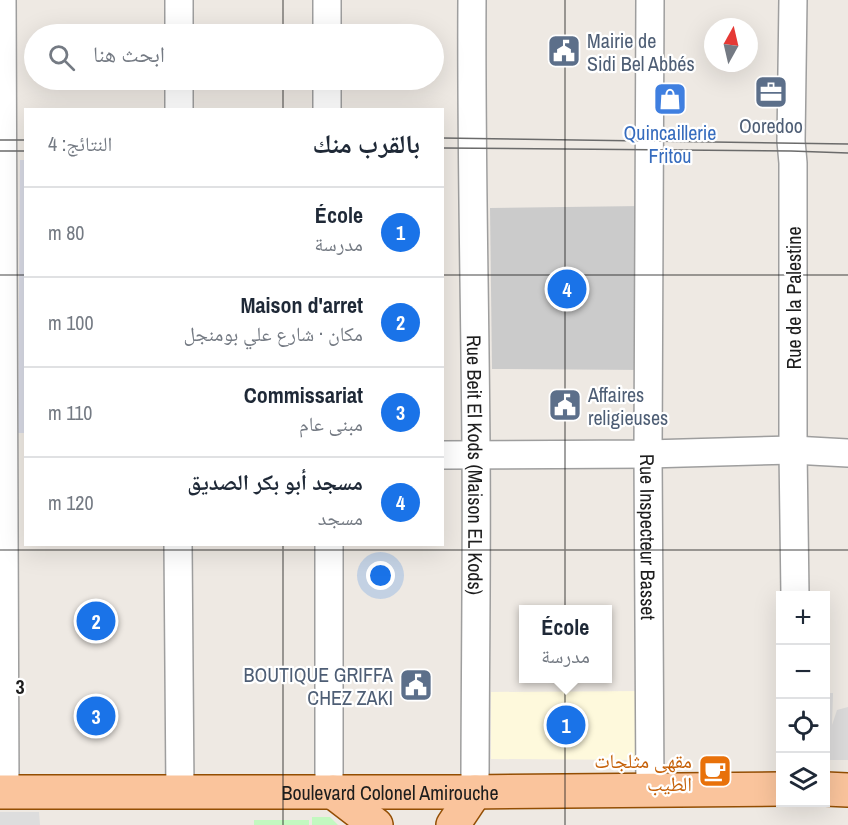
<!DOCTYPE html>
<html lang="ar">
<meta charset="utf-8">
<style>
body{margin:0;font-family:"Archivo Narrow","Noto Naskh Arabic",sans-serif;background:#f6f6f7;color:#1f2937;direction:rtl}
.controls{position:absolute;right:18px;bottom:18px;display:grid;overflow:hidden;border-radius:0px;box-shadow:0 6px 24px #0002}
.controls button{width:54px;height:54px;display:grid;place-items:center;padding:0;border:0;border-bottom:2px solid #e0e1e3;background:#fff;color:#1f2937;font:30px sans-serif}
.compass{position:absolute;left:704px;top:18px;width:54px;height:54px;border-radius:50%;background:#fff;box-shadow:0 6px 24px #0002;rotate:8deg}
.you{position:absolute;left:381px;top:576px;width:21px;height:21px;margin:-15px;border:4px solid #fff;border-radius:50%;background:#1a73e8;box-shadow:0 0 0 9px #1a73e833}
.badge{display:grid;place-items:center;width:39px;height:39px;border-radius:50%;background:#1a73e8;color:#fff;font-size:20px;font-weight:700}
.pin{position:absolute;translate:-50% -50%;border:3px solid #fff;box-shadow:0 2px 6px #0006}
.popup{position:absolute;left:519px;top:605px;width:93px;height:78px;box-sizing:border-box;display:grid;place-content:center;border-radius:0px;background:#fff;filter:drop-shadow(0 2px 4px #0005);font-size:20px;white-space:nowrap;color:#747a83}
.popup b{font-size:22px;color:#1f2937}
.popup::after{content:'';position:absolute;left:50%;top:100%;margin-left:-12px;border:12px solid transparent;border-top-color:#fff}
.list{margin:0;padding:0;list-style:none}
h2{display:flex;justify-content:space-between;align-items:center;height:78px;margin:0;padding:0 24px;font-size:26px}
h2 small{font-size:20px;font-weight:400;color:#747a83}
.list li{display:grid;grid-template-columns:39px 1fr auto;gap:18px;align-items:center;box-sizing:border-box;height:90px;padding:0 24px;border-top:2px solid #e0e1e3}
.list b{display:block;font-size:22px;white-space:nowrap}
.list p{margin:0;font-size:20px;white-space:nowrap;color:#747a83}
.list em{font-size:20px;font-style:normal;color:#747a83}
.icon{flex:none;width:33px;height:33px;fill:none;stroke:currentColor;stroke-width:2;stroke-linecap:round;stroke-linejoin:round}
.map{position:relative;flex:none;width:848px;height:825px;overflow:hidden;direction:ltr}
.search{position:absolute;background:#fff;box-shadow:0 6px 24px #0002;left:24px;top:24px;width:420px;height:66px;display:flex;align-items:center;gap:15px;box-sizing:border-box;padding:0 21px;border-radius:33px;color:#747a83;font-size:22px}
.panel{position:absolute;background:#fff;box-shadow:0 6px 24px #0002;left:24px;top:108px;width:420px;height:438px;border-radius:0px;direction:rtl}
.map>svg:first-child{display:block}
.residential{fill:#dbdada}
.education{fill:#fef9dc}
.religious{fill:#cbcbcb}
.park{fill:#c3f8c0}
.parking{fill:#ddd}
.plaza{fill:#d7d9e4}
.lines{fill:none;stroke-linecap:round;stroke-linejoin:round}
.minor-casing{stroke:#9e9e9e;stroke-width:30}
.major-casing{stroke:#934e03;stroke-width:36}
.minor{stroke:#fff;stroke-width:27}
.major{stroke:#fac49c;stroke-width:33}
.tram{stroke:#6b6b6b;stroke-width:1.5}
.grid{fill:none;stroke:#1d1d1d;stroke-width:1.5;stroke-opacity:0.55}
.labels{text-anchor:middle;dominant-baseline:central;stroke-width:4.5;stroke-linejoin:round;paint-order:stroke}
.service-label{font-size:20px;fill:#4e5e75;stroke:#fff;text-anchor:start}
.shop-label{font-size:20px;fill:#366cbe;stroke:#fff}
.street-label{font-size:20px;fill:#1d1d1d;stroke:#fff}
.food-label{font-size:20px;fill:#c56008;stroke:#fff;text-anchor:end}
.grid-label{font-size:20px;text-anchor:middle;font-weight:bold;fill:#1d1d1d;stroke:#fff;stroke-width:4.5;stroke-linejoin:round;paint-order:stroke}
</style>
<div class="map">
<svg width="848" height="825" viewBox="0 0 848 825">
<rect width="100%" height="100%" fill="#eee9e3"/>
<!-- residential -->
<polygon class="residential" points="826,693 833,693 832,725 837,710 848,707 848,760 826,760"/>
<!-- education -->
<polygon class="education" points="641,691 643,760 491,759 491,692"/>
<!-- religious -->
<polygon class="religious" points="642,206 644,370 492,369 490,208"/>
<!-- park -->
<g class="park">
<polygon points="312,817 330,817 338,825 312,825"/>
<rect x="254" y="820" width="55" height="5"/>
</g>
<!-- parking -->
<polygon class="parking" points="0,812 39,812 40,825 0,825"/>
<!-- plaza -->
<polygon class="plaza" points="20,160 26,160 25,433 18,433"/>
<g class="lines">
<!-- minor casing -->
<g class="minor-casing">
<g id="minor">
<polyline points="2,0 5,792"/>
<polyline points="327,0 327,34"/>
<path id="s1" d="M472 0C471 150 475 300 476 450 477 564 475 678 475 792"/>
<path id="s2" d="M650 0 648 454 650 790"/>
<polyline points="793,0 791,141 793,163 793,450 795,596"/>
<polyline points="179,34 179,0"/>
<polyline points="327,80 327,110"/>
<polyline points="179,110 179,80"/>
<polyline points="442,455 648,454 793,450 848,453"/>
<polyline points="178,544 180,792"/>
<polyline points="329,544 329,792"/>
</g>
</g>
<!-- major casing -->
<g class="major-casing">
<g id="major">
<polyline points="826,789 848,790"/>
<path id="s3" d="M0 792H469L780 789"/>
<polyline points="333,792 376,825"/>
<polyline points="453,825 475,792"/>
</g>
</g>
<!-- minor -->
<use href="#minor" class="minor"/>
<!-- major -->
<use href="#major" class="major"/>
<!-- tram -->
<g class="tram">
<polyline points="442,138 848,144"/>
<polyline points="0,140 26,140"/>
<polyline points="442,148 791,151 848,153"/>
<polyline points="0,151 26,151"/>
</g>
</g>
<!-- grid -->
<path class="grid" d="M283 0V34M565 0V825M283 80V110M0 275H26M442 275H848M283 544V825M0 550H848"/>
<!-- icons -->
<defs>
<g id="civic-square" transform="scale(1.725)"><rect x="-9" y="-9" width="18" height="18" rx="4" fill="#5c6f8a" stroke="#fff"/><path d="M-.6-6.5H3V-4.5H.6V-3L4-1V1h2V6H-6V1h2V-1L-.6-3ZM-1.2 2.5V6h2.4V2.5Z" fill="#fff"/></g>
<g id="office-square" transform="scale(1.725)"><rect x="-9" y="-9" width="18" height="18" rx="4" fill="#5c6f8a" stroke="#fff"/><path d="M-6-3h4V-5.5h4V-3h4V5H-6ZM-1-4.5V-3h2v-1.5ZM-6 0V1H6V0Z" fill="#fff"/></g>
<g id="shop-square" transform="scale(1.725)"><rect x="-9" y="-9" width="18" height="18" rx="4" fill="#3f7fe0" stroke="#fff"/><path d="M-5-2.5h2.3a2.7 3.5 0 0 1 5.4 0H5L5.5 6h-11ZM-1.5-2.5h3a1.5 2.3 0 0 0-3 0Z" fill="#fff"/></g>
<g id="cafe-square" transform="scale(1.725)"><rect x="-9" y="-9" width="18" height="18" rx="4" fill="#e8710a" stroke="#fff"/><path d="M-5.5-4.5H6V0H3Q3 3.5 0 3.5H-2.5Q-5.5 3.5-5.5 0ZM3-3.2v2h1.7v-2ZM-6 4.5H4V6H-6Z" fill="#fff"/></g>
</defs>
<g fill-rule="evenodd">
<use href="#civic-square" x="564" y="51"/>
<use href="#office-square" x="771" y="92"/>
<use href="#shop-square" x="670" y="99"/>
<use href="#civic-square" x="565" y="405"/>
<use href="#civic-square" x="416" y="685"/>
<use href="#cafe-square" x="715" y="771"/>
</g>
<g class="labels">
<!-- service labels -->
<g class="service-label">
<text x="587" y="40">Mairie de<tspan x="587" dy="23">Sidi Bel Abbés</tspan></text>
<text x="771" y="125" text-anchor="middle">Ooredoo</text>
<text x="588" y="394">Affaires<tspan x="588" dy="23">religieuses</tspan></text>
<text x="393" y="674" text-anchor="end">BOUTIQUE GRIFFA<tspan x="393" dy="23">CHEZ ZAKI</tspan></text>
</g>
<!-- shop labels -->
<g class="shop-label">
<text x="670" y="132">Quincaillerie<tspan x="670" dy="23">Fritou</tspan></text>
</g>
<!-- street labels -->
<g class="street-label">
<text transform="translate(793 298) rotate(-90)">Rue de la Palestine</text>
<text stroke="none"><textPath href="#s1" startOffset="465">Rue Beit El Kods (Maison EL Kods)</textPath></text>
<text stroke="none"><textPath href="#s2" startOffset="537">Rue Inspecteur Basset</textPath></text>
<text stroke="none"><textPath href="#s3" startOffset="390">Boulevard Colonel Amirouche</textPath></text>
</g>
<!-- food labels -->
<g class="food-label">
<text x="692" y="760">مقهى مثلجات<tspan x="692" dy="23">الطيب</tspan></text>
</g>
</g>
<g class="grid-label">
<text x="20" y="694">3</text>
</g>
</svg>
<div class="controls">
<button>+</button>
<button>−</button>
<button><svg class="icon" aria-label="locate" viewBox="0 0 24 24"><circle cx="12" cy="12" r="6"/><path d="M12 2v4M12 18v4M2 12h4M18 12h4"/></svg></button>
<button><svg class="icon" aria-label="layers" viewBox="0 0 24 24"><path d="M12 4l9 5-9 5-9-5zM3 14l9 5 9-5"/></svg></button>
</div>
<svg class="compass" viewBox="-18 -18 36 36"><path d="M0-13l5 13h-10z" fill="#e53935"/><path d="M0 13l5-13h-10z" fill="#747a83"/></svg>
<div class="you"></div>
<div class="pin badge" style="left:566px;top:725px">1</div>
<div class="popup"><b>École</b>مدرسة</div>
<div class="pin badge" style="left:96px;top:621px">2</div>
<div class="pin badge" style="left:96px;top:716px">3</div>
<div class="pin badge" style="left:567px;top:289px">4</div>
<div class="search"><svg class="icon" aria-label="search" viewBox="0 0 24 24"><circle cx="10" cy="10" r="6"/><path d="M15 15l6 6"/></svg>ابحث هنا</div>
<section class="panel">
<h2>بالقرب منك<small>النتائج: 4</small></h2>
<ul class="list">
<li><span class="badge">1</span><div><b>École</b><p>مدرسة</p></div><em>80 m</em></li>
<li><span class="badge">2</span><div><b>Maison d'arret</b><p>مكان · شارع علي بومنجل</p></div><em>100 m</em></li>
<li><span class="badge">3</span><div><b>Commissariat</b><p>مبنى عام</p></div><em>110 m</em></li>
<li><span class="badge">4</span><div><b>مسجد أبو بكر الصديق</b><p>مسجد</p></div><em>120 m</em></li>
</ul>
</section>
</div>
